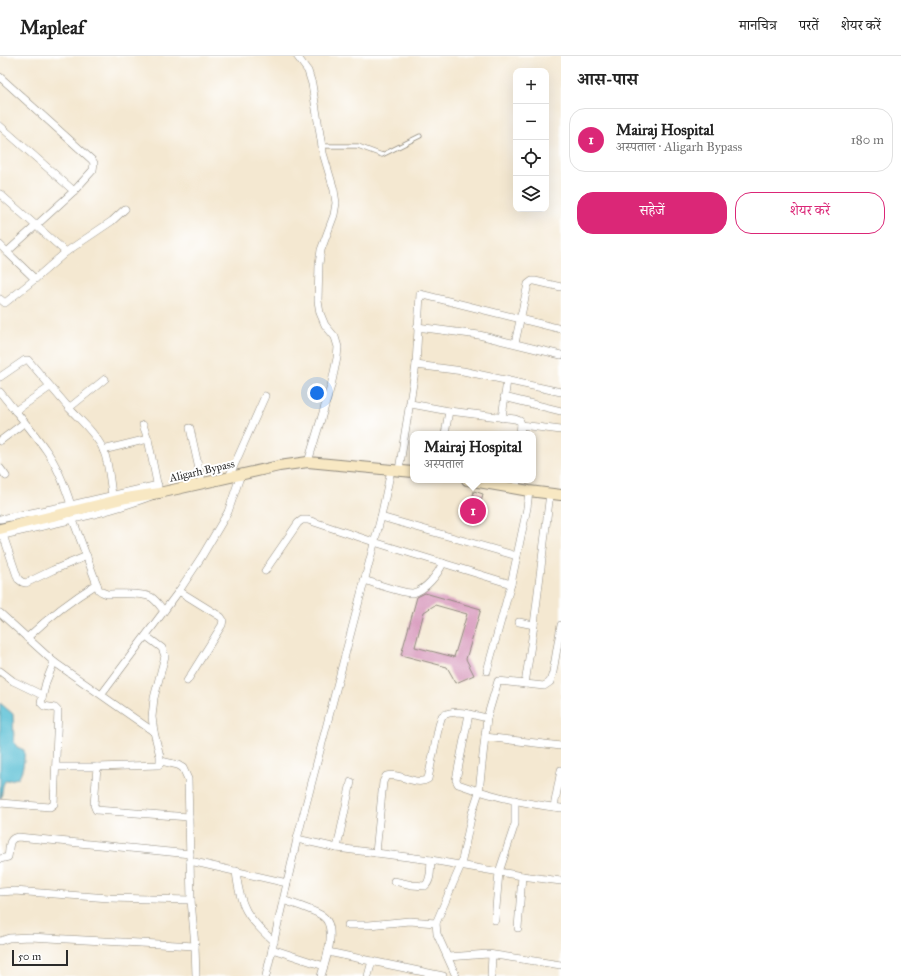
<!DOCTYPE html>
<html lang="hi">
<meta charset="utf-8">
<style>
body{margin:0;font-family:"IM FELL Great Primer","Noto Serif Devanagari",serif;background:#f2f2f2;color:#222}
.controls{position:absolute;right:12px;top:12px;display:grid;overflow:hidden;border-radius:8px;box-shadow:0 4px 16px #0002}
.controls button{width:36px;height:36px;display:grid;place-items:center;padding:0;border:0;border-bottom:1px solid #e0e0e0;background:#fff;color:#222;font:20px sans-serif}
.scale{position:absolute;left:12px;bottom:10px;width:56px;box-sizing:border-box;padding-left:4px;border:2px solid #2b2b2b;border-top:0;font-size:11px;line-height:14px;white-space:nowrap;color:#2b2b2b;-webkit-text-stroke:3px #fff;paint-order:stroke}
.you{position:absolute;left:317px;top:337px;width:14px;height:14px;margin:-10px;border:3px solid #fff;border-radius:50%;background:#1a73e8;box-shadow:0 0 0 6px #1a73e833}
.badge{display:grid;place-items:center;width:26px;height:26px;border-radius:50%;background:#db2777;color:#fff;font-size:13px;font-weight:700}
.pin{position:absolute;translate:-50% -50%;border:2px solid #fff;box-shadow:0 1px 4px #0006}
.popup{position:absolute;left:410px;top:375px;width:126px;height:52px;box-sizing:border-box;display:grid;place-content:center;border-radius:8px;background:#fff;filter:drop-shadow(0 1px 3px #0005);font-size:13px;white-space:nowrap;color:#767676}
.popup b{font-size:15px;color:#222}
.popup::after{content:'';position:absolute;left:50%;top:100%;margin-left:-8px;border:8px solid transparent;border-top-color:#fff}
.list{margin:0;padding:0;list-style:none}
h2{display:flex;justify-content:space-between;align-items:center;height:52px;margin:0;padding:0 16px;font-size:17px}
h2 small{font-size:13px;font-weight:400;color:#767676}
.list li{display:grid;grid-template-columns:26px 1fr auto;gap:12px;align-items:center;box-sizing:border-box;height:64px;margin:0 8px 8px;padding:0 8px;border:1px solid #e0e0e0;border-radius:16px}
.list b{display:block;font-size:15px;white-space:nowrap}
.list p{margin:0;font-size:13px;white-space:nowrap;color:#767676}
.list em{font-size:13px;font-style:normal;color:#767676}
.actions{display:flex;gap:8px;padding:12px 16px}
.actions a{flex:1;padding:9px 0;border:1px solid #db2777;border-radius:16px;text-align:center;font-size:14px;color:#db2777}
.actions .main{background:#db2777;color:#fff}
.icon{flex:none;width:22px;height:22px;fill:none;stroke:currentColor;stroke-width:2;stroke-linecap:round;stroke-linejoin:round}
.map{position:relative;flex:none;width:561px;height:920px;overflow:hidden}
header{display:flex;align-items:center;gap:24px;box-sizing:border-box;height:56px;padding:0 20px;background:#fff;border-bottom:1px solid #e0e0e0}
header strong{font-size:19px}
nav{display:flex;gap:22px;margin-inline-start:auto;font-size:14px}
main{display:flex}
aside{flex:1;background:#fff}
.map>svg:first-child{display:block}
.water{fill:#55bdd3;stroke:#40747f}
.building{fill:#d593b8;fill-rule:evenodd}
.lines{fill:none;stroke-linecap:round;stroke-linejoin:round}
.lane-casing{stroke:#908a7e;stroke-width:5}
.street-casing{stroke:#908a7e;stroke-width:8}
.secondary-casing{stroke:#908a7e;stroke-width:12}
.lane{stroke:#fff;stroke-width:3.5}
.street{stroke:#fff;stroke-width:7}
.secondary{stroke:#f8e8c3;stroke-width:10}
.labels{text-anchor:middle;dominant-baseline:central;stroke-width:4;stroke-linejoin:round;paint-order:stroke}
.street-label{font-size:11px;fill:#2b2b2b;stroke:#fff}
</style>
<header>
<strong>Mapleaf</strong>
<nav><a>मानचित्र</a><a>परतें</a><a>शेयर करें</a></nav>
</header>
<main>
<div class="map">
<svg width="561" height="920" viewBox="0 0 561 920">
<rect width="100%" height="100%" fill="#fff"/>
<filter id="ink" filterUnits="userSpaceOnUse"><feTurbulence type="fractalNoise" baseFrequency=".025" numOctaves="2"/><feDisplacementMap in="SourceGraphic" scale="8" xChannelSelector="R" yChannelSelector="G"/><feConvolveMatrix kernelMatrix="1 2 1 2 8 2 1 2 1" color-interpolation-filters="sRGB"/></filter>
<filter id="wash" filterUnits="userSpaceOnUse"><feTurbulence type="fractalNoise" baseFrequency=".012" numOctaves="4" result="noise"/><feDisplacementMap in="SourceGraphic" scale="16" xChannelSelector="R" yChannelSelector="G"/><feGaussianBlur stdDeviation="0.9" result="paint"/><feColorMatrix in="noise" values="0 0 0 0 0 0 0 0 0 0 0 0 0 0 0 0 0 1.4 0 .05"/><feComposite in="paint" operator="in"/></filter>
<g filter="url(#wash)">
<rect width="100%" height="100%" fill="#f4e8d1"/>
<!-- water -->
<path class="water" d="M0 647 13 658 14 686 17 691 24 694C25 703 23 715 18 722L5 725 3 729 1 743H0Z"/>
<g id="blocks">
<!-- building -->
<g class="building">
<polygon points="474,435 483,438 476,466 467,464"/>
<path d="M425 537 481 553 466 603 474 619 456 627 447 611 401 599 417 541ZM435 549 467 558 454 601 415 591 424 556Z"/>
</g>
</g>
</g>
<g filter="url(#ink)">
<use href="#blocks" fill-opacity="0" stroke="#908a7e" stroke-width="1"/>
<g class="lines">
<!-- lane casing -->
<g class="lane-casing">
<polyline id="lane" points="322,90 358,90 382,99 420,80"/>
</g>
<!-- street casing -->
<g class="street-casing">
<g id="street">
<polyline points="297,0 308,15 312,28 323,97 334,134 336,147 334,159 321,194 319,208 318,245 320,257 325,269 335,281 338,291 337,302 331,330 308,406"/>
<polyline points="0,21 92,104 94,107 93,114 74,135 7,196 0,189"/>
<polyline points="0,70 74,135"/>
<polyline points="0,138 66,196 112,165 125,153"/>
<polyline points="35,223 66,196"/>
<polyline points="0,243 5,247 35,223 7,196"/>
<polyline points="417,271 479,279 561,299"/>
<polyline points="515,287 528,228 532,225 535,225 561,231"/>
<polyline points="416,309 420,238 561,273"/>
<polyline points="0,321 25,304 28,304 69,352"/>
<path d="M105 323 69 352C81 365 96 378 103 393 109 407 110 425 112 439"/>
<path d="M0 336C15 355 32 374 46 394 58 411 65 430 71 449"/>
<polyline points="504,341 561,355"/>
<polyline points="411,348 449,355 515,363 520,365 521,368 520,378"/>
<polyline points="15,355 50,331"/>
<polyline points="502,362 507,324"/>
<polyline points="521,369 561,374"/>
<polyline points="190,372 202,427"/>
<polyline points="445,378 449,355"/>
<polyline points="0,385 24,367"/>
<polyline points="103,394 148,383"/>
<polyline points="0,412 6,420"/>
<polyline points="399,414 416,309 463,315 561,336"/>
<polyline points="229,421 265,340"/>
<polyline points="516,433 517,424"/>
<polyline points="381,461 517,500"/>
<polyline points="0,463 71,449 158,429"/>
<path d="M73 464 99 534 102 536 107 538C119 538 140 536 151 541 156 544 160 550 164 555"/>
<polyline points="3,479 18,523 22,526 26,527 53,514 87,500"/>
<path d="M0 480C54 467 108 458 159 437L148 383 143 369"/>
<polyline points="265,515 298,467 302,464 308,464 374,486 511,528 487,615"/>
<path d="M364 524C374 527 404 538 413 537 426 534 438 518 443 507"/>
<polyline points="511,528 527,452 529,435"/>
<polyline points="179,535 221,561 223,564 222,569 187,625"/>
<polyline points="0,557 54,606 154,676"/>
<polyline points="519,566 534,569 550,437"/>
<path d="M27 582C49 561 71 544 97 528"/>
<polyline points="0,615 13,625 42,639"/>
<polyline points="525,628 534,569"/>
<polyline points="102,638 179,535 202,500 228,456 241,418"/>
<path d="M469 658 456 724 458 728C491 740 526 748 561 752"/>
<polyline points="485,681 561,690"/>
<polyline points="161,705 178,709 183,712 188,723 191,844 195,890 196,920"/>
<polyline points="56,711 97,711 158,709 160,708 160,700 154,676 152,661 154,642 165,600 162,592 146,580"/>
<polyline points="97,711 94,749 96,754 189,761"/>
<polyline points="0,747 50,751 54,748 58,655 55,652 44,650 41,647 46,626 54,606"/>
<polyline points="554,751 561,714"/>
<polyline points="297,783 337,792 431,804 522,820 561,825"/>
<polyline points="337,792 351,726"/>
<path d="M376 797 383 726 386 720C400 716 416 731 428 723L439 669 442 660C456 652 472 659 487 662L498 625 544 630 550 626 553 616 561 569"/>
<path d="M0 803 8 801C10 793 7 782 18 781L190 798"/>
<polyline points="190,805 287,827"/>
<path d="M236 815C240 852 247 861 274 886"/>
<path d="M394 825 412 829 425 830C432 824 430 812 431 804"/>
<polyline points="0,836 14,835 109,842 191,844"/>
<path d="M283 844C294 848 311 853 321 859 339 869 326 904 321 920"/>
<polyline points="495,864 499,816 515,768 515,744"/>
<polyline points="348,869 369,869 409,865 436,867"/>
<polyline points="518,872 522,820"/>
<polyline points="0,885 9,882 30,881 195,890"/>
<polyline points="272,893 324,910"/>
<polyline points="328,896 443,920"/>
<polyline points="448,901 488,898 561,909"/>
<polyline points="266,920 297,783 381,461 391,414"/>
<polyline points="368,920 372,905"/>
<polyline points="456,920 437,878 436,867 461,809 472,757 479,736 487,662"/>
<polyline points="491,920 492,899"/>
</g>
</g>
<!-- secondary casing -->
<g class="secondary-casing">
<g id="secondary">
<polyline points="467,424 529,435 561,439"/>
<polyline points="0,473 126,442 159,437 279,410 308,406 413,416"/>
</g>
</g>
<!-- lane -->
<use href="#lane" class="lane"/>
<!-- street -->
<use href="#street" class="street"/>
<!-- secondary -->
<use href="#secondary" class="secondary"/>
</g>
</g>
<g class="labels">
<!-- street labels -->
<g class="street-label">
<text transform="translate(202 415) rotate(-13)">Aligarh Bypass</text>
</g>
</g>
</svg>
<div class="controls">
<button>+</button>
<button>−</button>
<button><svg class="icon" aria-label="locate" viewBox="0 0 24 24"><circle cx="12" cy="12" r="6"/><path d="M12 2v4M12 18v4M2 12h4M18 12h4"/></svg></button>
<button><svg class="icon" aria-label="layers" viewBox="0 0 24 24"><path d="M12 4l9 5-9 5-9-5zM3 14l9 5 9-5"/></svg></button>
</div>
<div class="scale">50 m</div>
<div class="you"></div>
<div class="pin badge" style="left:473px;top:455px">1</div>
<div class="popup"><b>Mairaj Hospital</b>अस्पताल</div>
</div>
<aside>
<h2>आस-पास<small></small></h2>
<ul class="list">
<li><span class="badge">1</span><div><b>Mairaj Hospital</b><p>अस्पताल · Aligarh Bypass</p></div><em>180 m</em></li>
</ul>
<div class="actions"><a class="main">सहेजें</a><a>शेयर करें</a></div>
</aside>
</main>
